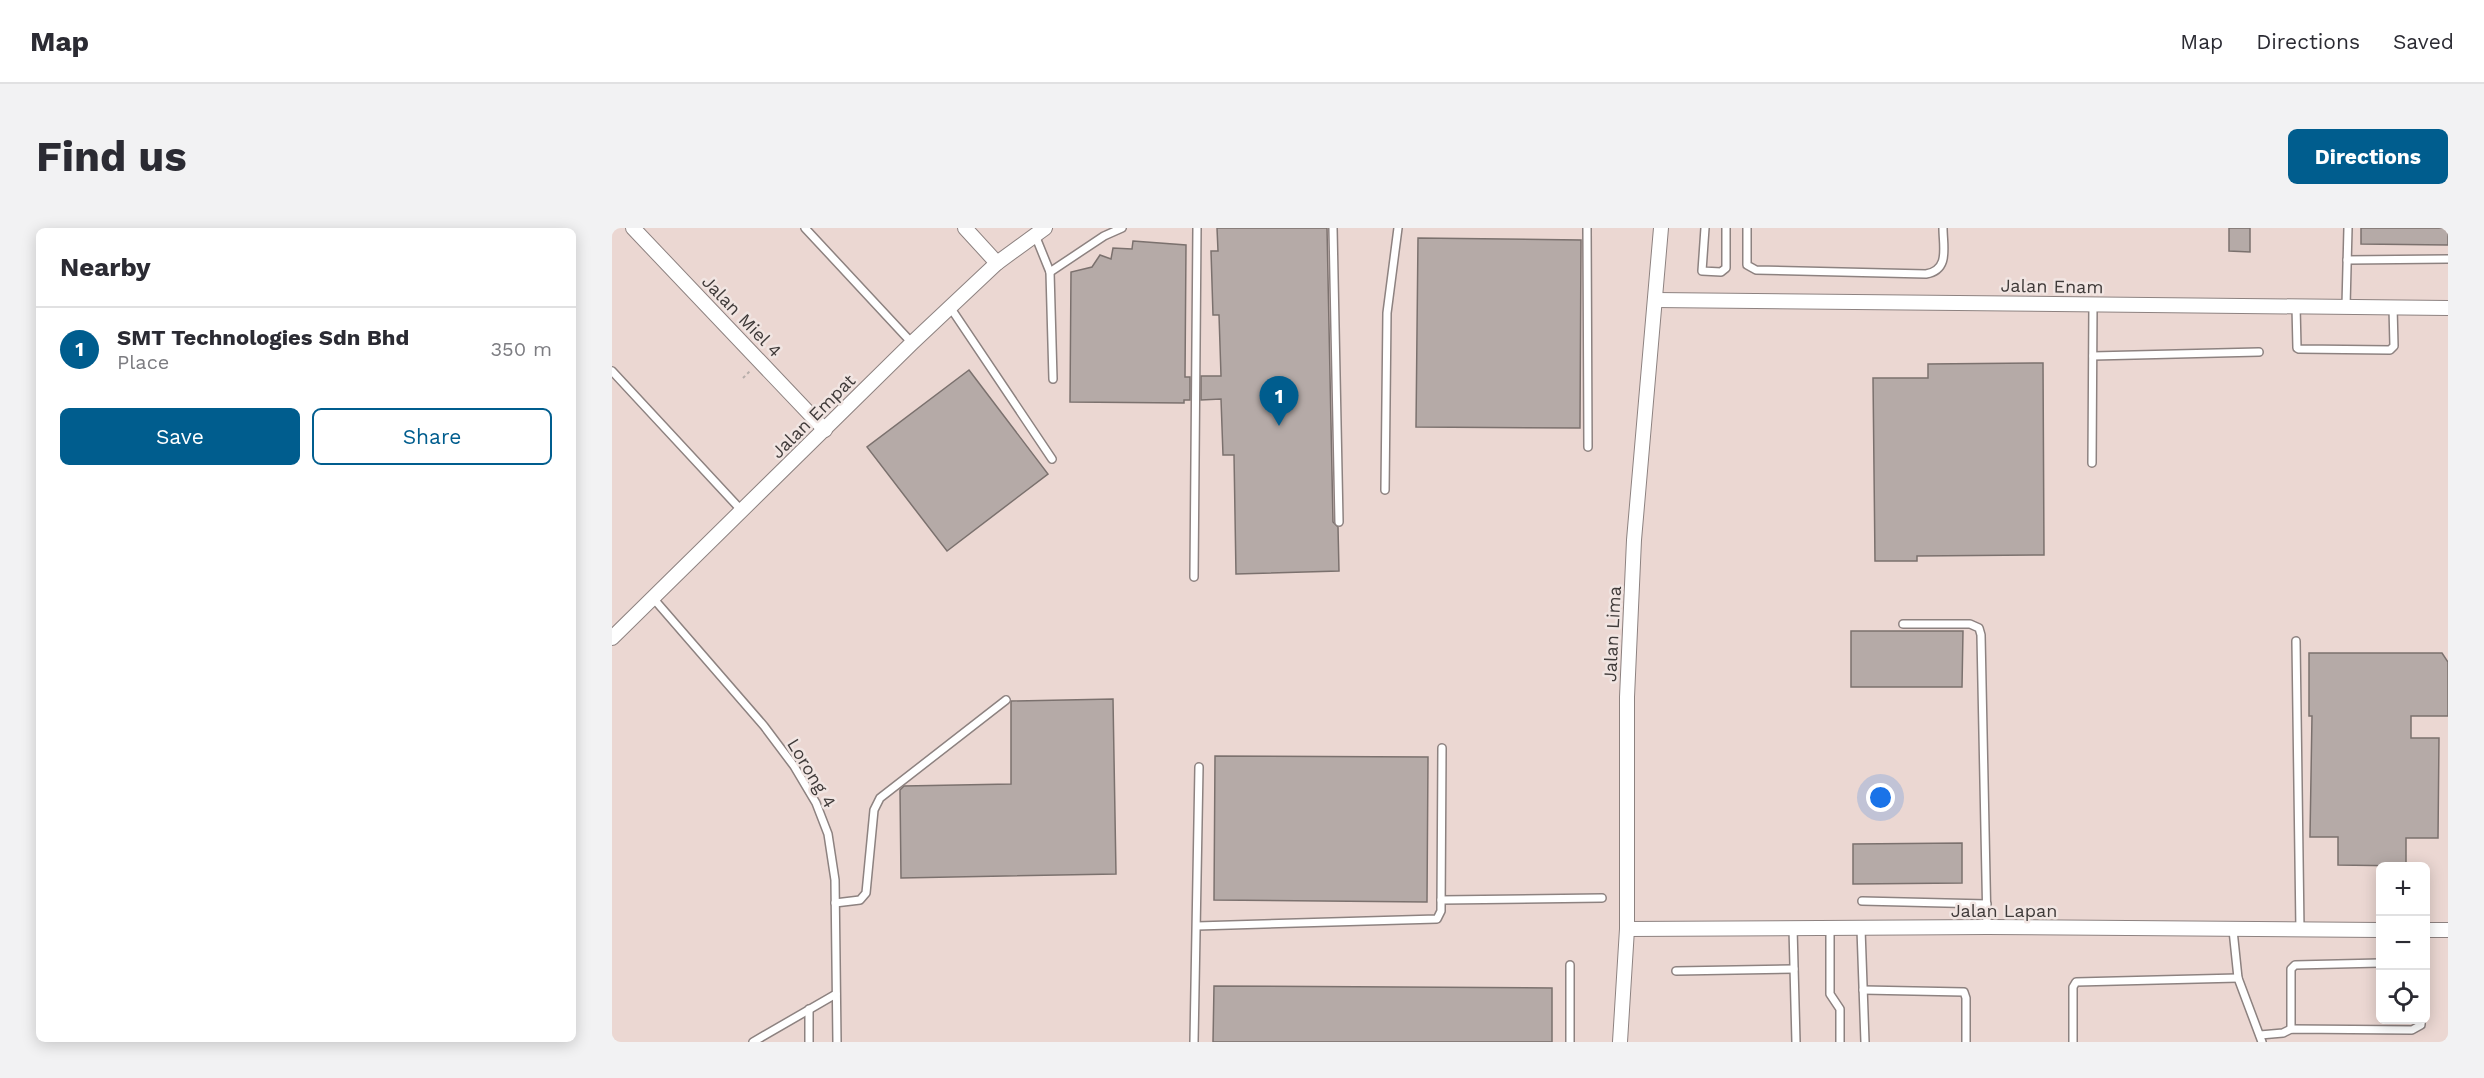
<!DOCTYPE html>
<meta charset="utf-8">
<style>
body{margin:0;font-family:"Work Sans",sans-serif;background:#f2f2f3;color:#2b2b33}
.controls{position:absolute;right:18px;bottom:18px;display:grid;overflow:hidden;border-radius:9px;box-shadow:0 3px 15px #0003}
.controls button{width:54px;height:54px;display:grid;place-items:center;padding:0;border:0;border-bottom:2px solid #e1e1e2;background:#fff;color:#2b2b33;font:30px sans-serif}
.you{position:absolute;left:1269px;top:570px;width:21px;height:21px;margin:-15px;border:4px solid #fff;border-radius:50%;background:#1a73e8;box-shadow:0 0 0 9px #1a73e833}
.badge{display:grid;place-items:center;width:39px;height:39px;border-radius:50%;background:#005d8e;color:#fff;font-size:20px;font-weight:700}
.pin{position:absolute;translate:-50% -50px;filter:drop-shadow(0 2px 3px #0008)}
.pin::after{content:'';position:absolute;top:32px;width:21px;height:18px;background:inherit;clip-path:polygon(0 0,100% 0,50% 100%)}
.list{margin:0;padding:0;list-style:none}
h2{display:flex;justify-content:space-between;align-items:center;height:78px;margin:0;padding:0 24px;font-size:26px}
h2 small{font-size:20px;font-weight:400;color:#7c7c81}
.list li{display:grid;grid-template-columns:39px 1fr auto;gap:18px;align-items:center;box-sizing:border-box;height:84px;padding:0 24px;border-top:2px solid #e1e1e2}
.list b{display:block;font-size:22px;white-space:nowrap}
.list p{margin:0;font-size:20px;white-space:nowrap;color:#7c7c81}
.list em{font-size:20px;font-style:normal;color:#7c7c81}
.actions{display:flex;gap:12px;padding:18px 24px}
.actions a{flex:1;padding:14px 0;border:2px solid #005d8e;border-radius:9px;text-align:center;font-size:21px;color:#005d8e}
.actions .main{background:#005d8e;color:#fff}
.icon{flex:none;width:33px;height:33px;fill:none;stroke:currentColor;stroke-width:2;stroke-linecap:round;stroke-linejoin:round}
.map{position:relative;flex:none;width:1836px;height:814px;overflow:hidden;border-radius:9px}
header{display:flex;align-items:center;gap:36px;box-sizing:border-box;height:84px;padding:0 30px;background:#fff;border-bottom:2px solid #e1e1e2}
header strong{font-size:28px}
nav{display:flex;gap:33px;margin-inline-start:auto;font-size:21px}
.intro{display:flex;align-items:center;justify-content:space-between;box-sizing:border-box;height:144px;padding:0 36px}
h1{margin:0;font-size:42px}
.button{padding:15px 27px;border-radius:9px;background:#005d8e;color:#fff;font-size:21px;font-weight:700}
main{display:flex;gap:36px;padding:0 36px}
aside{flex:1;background:#fff;border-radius:9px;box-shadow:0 3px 15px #0003}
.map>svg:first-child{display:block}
.built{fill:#ebd7d2;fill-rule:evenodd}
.building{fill:#b5aaa7;stroke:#7b716e;stroke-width:1.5}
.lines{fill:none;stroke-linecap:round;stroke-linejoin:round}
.lane-casing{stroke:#8d8280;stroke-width:10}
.street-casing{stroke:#8d8280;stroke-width:16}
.path{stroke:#b6adaa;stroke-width:2;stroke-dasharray:3 3;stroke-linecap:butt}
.lane{stroke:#fff;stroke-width:7}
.street{stroke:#fff;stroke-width:14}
.labels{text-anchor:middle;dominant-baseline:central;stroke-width:5;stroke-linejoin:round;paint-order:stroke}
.street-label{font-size:18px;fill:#3f3a39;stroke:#f1e5e2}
</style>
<header>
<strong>Map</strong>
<nav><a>Map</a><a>Directions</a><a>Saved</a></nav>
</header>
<div class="intro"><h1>Find us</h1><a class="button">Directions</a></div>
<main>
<aside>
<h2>Nearby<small></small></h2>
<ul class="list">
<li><span class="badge">1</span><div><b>SMT Technologies Sdn Bhd</b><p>Place</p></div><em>350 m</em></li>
</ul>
<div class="actions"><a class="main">Save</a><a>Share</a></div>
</aside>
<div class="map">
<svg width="1836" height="814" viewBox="0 0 1836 814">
<rect width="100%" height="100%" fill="#f1e5e2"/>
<!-- built -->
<path class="built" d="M0 0H1836V814H0ZM1768 638H1814V792H1768Z"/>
<!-- building -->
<g class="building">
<polygon points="605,0 715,0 721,294 726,299 727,343 624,346 622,227 611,227 609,171 589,172 589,148 609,148 607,87 601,87 599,23 606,23"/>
<polygon points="1617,0 1638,0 1638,24 1617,23"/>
<polygon points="1749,0 1836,0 1836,17 1749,16"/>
<polygon points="806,10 969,12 968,200 804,199"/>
<polygon points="521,13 574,17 573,149 578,149 578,172 572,172 572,175 458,174 459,44 480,39 488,27 499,31 501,20 520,21"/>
<polygon points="1431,135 1432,327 1305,328 1305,333 1263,333 1261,150 1316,150 1316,136"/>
<polygon points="357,142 436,246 335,323 255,219"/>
<polygon points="1239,403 1351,403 1350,459 1239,459"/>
<polygon points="1697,425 1830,425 1836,434 1836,488 1799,488 1799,510 1827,510 1826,610 1794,610 1794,638 1726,637 1726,609 1698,609 1700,488 1697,488"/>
<polygon points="501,471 504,646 289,650 288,562 292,558 399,556 399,473"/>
<polygon points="603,528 816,529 815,674 602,672"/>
<polygon points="1350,615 1350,655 1241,656 1241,616"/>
<polygon points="602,758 940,760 940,814 601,814"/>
</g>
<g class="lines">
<!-- lane casing -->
<g class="lane-casing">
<g id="lane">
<polyline points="193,0 300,115"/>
<polyline points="721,0 727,294"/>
<polyline points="975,0 976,219"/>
<polyline points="1093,0 1090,43 1109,44 1114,40 1114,0"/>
<path d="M1135 0V37L1144 42 1314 46C1338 42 1331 19 1331 0"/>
<polyline points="423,7 438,44 441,151"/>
<polyline points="1735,32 1836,31"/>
<polyline points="438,44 492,8 510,0"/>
<polyline points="1684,78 1685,120 1687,121 1778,122 1782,118 1781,79"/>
<polyline points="1734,78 1736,0"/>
<polyline points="338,79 440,231"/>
<polyline points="1481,128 1647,124"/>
<polyline points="0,143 130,283"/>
<polyline points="1480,235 1481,76"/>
<polyline points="773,262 775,85 786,0"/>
<polyline points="582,349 585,0"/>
<polyline points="41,370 152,498 182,538 204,575 216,606 223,652 225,814"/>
<polyline points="1291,396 1358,396 1367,400 1369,407 1375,699"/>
<polyline points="1684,413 1688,702"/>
<polyline points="829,672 990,670"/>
<polyline points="1250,673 1375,676"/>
<polyline points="223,675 248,672 254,665 262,582 268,570 394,472"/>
<polyline points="585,698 825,691 829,683 830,520"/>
<polyline points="1181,700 1184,814"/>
<polyline points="1218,701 1218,766 1228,781 1228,814"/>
<polyline points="1249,701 1253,814"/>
<polyline points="1621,702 1626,750 1650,814"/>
<polyline points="958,737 958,814"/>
<polyline points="1064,743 1182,741"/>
<polyline points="1251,762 1352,764 1354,770 1354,814"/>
<polyline points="197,781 197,814"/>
<polyline points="1679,801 1679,741 1683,737 1768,735"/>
<polyline points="1648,807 1671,805 1679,801 1800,802 1809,797 1809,792"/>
<polyline points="141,814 224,766"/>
<polyline points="582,814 587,539"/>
<polyline points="1461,814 1461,759 1464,754 1626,750"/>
</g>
</g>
<!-- street casing -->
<g class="street-casing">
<g id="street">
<polyline points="21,0 213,202"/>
<polyline points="353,0 385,35"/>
<polyline points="1043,72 1836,80"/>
<polyline points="0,410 300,115 385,35 433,0"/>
<polyline points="1015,701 1375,699 1768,702"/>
<polyline points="1814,702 1836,702"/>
<polyline points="1008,814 1015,701 1015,469 1022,312 1049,0"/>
</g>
</g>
<!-- path -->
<polyline class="path" points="131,150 139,142"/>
<!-- lane -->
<use href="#lane" class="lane"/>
<!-- street -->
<use href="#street" class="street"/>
</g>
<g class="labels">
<!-- street labels -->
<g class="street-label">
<text transform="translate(1440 58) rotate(1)">Jalan Enam</text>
<text transform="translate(130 88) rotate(46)">Jalan Miel 4</text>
<text transform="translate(201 188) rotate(-45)">Jalan Empat</text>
<text transform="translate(1000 406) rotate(-87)">Jalan Lima</text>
<text transform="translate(200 545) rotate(59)">Lorong 4</text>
<text x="1392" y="682">Jalan Lapan</text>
</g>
</g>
</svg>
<div class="controls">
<button>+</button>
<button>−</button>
<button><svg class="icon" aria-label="locate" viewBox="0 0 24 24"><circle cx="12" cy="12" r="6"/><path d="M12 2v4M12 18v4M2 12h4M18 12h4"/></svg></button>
</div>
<div class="you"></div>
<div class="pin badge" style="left:667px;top:198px">1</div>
</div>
</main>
